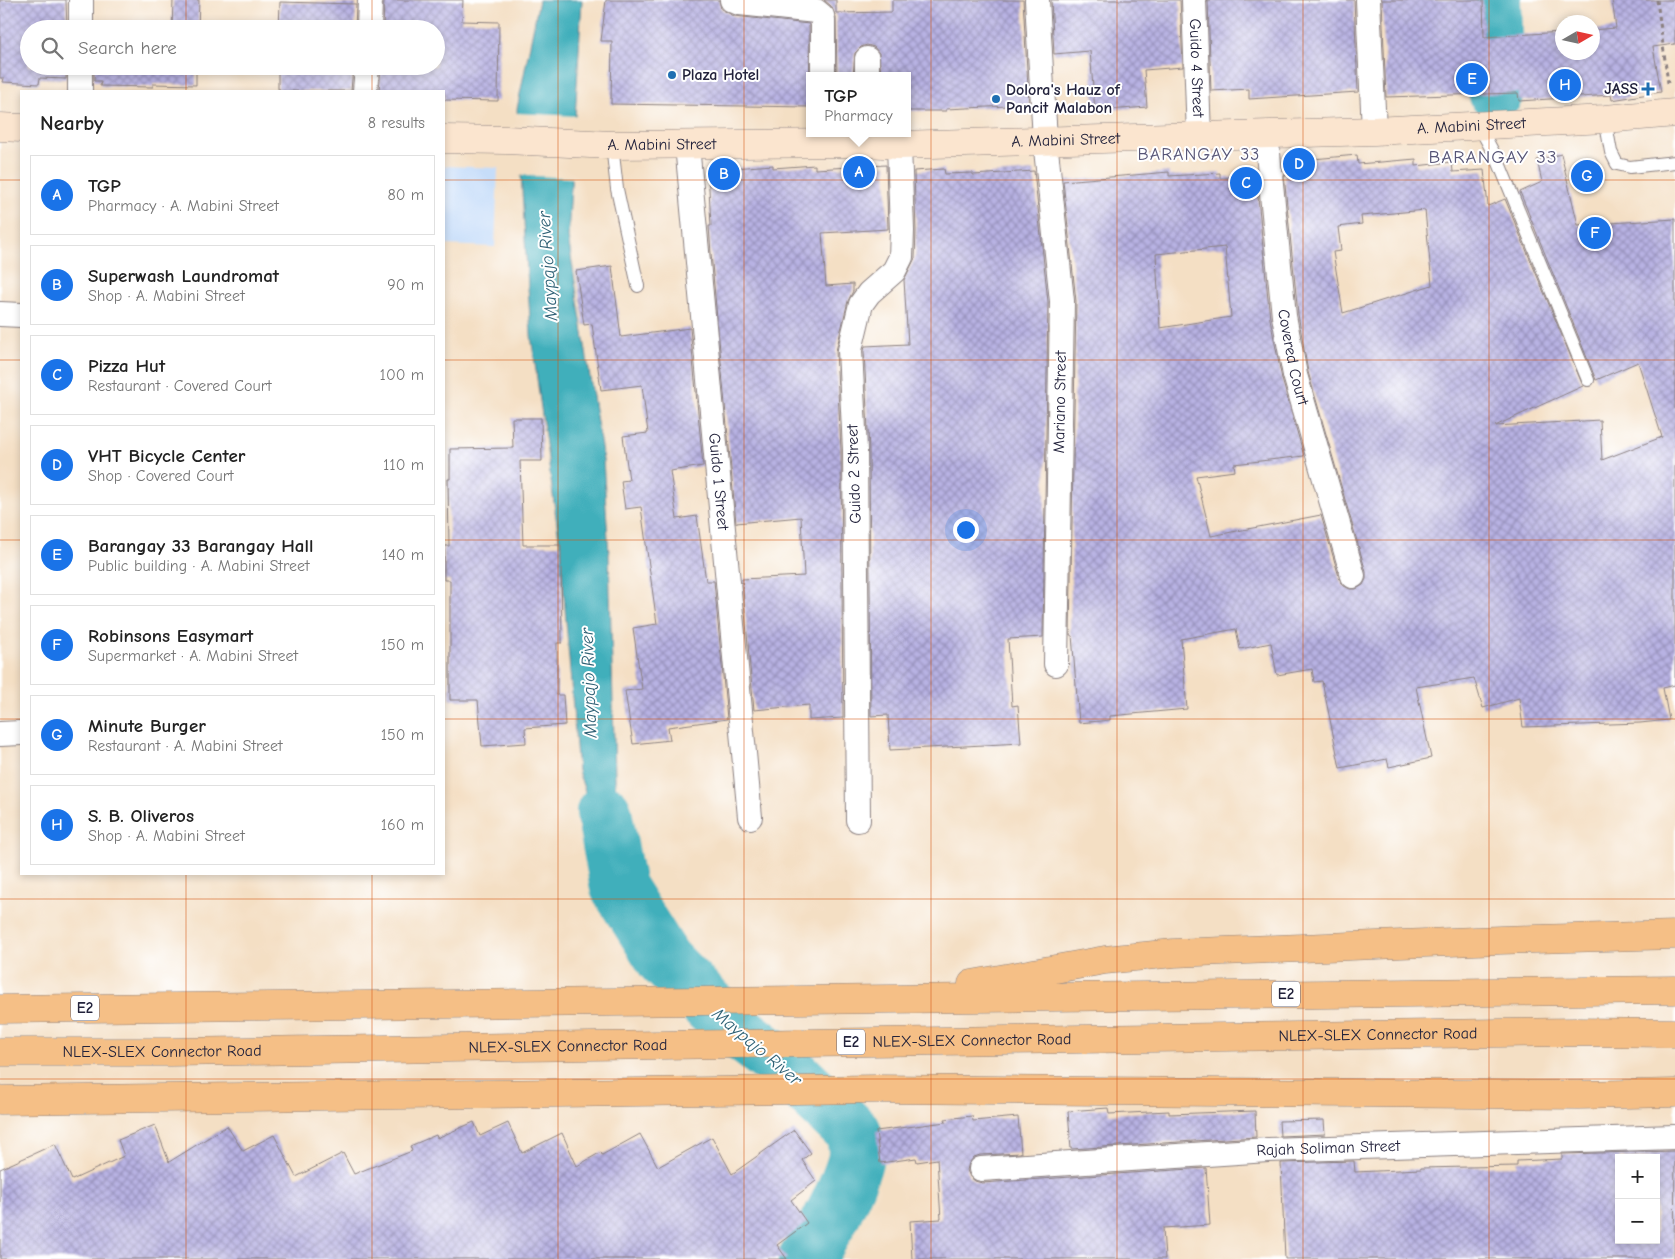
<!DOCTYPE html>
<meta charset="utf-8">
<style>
body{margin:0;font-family:"Comic Neue",sans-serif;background:#f2f2f2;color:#222}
.controls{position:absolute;right:15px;bottom:15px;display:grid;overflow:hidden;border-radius:0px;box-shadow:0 2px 8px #0003}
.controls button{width:45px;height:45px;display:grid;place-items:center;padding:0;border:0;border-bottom:1px solid #e0e0e0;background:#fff;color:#222;font:25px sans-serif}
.compass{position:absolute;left:1555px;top:15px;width:45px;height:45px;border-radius:50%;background:#fff;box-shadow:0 2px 8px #0003;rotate:81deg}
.you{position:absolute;left:965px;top:529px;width:18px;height:18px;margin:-12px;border:4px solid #fff;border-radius:50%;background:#1a73e8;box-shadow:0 0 0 8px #1a73e833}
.badge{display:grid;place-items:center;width:32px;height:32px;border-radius:50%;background:#1a73e8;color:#fff;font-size:16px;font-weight:700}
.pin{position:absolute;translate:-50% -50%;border:2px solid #fff;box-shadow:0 1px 5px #0006}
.popup{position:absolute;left:806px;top:72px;width:105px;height:65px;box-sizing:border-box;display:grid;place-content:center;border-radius:0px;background:#fff;filter:drop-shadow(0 1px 4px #0005);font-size:16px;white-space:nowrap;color:#767676}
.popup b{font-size:19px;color:#222}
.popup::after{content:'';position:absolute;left:50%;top:100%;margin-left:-10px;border:10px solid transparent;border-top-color:#fff}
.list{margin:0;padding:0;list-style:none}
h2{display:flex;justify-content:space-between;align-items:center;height:65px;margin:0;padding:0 20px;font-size:21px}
h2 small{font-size:16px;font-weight:400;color:#767676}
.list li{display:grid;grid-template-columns:32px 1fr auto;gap:15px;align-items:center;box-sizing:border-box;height:80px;margin:0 10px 10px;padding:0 10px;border:1px solid #e0e0e0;border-radius:0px}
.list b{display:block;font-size:19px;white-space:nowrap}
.list p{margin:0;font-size:16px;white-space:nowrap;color:#767676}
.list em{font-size:16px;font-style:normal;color:#767676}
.icon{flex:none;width:28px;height:28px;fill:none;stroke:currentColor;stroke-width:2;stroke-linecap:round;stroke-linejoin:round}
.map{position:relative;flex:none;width:1675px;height:1259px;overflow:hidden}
.search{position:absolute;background:#fff;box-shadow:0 2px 8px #0003;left:20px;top:20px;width:425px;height:55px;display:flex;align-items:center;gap:12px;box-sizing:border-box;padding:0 18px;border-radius:28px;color:#767676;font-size:19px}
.panel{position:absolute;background:#fff;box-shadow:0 2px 8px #0003;left:20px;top:90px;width:425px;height:785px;border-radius:0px}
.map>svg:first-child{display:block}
.built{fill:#c6ddf9}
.water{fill:#3fafbb;stroke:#30687b}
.pier{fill:#f4dfc4}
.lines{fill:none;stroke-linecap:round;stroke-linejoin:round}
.river{stroke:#3fafbb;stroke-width:56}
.building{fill:url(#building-cross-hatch);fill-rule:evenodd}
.lane-casing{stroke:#8b8080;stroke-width:14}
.street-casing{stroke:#8b8080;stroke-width:26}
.secondary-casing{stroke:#8b8080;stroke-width:29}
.highway-casing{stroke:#8b8080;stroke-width:29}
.path{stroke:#8b8080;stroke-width:3;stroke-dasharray:4 4;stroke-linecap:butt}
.lane{stroke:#fff;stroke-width:12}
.street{stroke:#fff;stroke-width:24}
.secondary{stroke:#fbe5cf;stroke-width:28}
.highway{stroke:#f5bf86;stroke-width:28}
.grid{fill:none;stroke:#d45411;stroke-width:1;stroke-opacity:0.55}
.poi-dot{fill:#1f6fb2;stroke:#fff;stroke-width:2}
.labels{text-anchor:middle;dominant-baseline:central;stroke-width:4;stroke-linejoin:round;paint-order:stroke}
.shield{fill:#fff;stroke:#646476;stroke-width:1}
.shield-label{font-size:15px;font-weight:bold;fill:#22223b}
.street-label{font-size:16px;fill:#22223b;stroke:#fff}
.poi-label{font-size:16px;font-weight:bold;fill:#22223b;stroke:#fff;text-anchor:start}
.neighbourhood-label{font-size:18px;letter-spacing:1px;fill:#565476;stroke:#fff}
.water-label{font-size:18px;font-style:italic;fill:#2f6175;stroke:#fff}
.quarter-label{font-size:19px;letter-spacing:1px;fill:#565476;stroke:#fff}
</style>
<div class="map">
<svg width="1675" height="1259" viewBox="0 0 1675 1259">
<defs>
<pattern id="building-cross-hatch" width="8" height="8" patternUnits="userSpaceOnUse" patternTransform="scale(1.25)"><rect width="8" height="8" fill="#b8b2e3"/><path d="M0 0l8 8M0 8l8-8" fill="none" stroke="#9590b9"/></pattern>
</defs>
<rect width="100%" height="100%" fill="#fff"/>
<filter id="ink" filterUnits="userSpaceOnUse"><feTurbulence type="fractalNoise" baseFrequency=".02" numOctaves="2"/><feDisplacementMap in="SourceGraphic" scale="10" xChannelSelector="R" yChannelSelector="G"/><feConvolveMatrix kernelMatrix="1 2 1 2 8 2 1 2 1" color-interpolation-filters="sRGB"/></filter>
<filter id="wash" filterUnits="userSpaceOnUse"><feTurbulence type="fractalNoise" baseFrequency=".0096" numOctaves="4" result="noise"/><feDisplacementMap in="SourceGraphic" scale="20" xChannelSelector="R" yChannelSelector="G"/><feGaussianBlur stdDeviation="1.12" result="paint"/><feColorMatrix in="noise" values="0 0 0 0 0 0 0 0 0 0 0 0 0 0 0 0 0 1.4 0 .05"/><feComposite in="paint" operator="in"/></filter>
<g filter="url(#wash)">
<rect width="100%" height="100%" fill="#f4dfc4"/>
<!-- built -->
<polygon class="built" points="444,166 498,168 495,247 444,245"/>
<!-- water -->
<polygon class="water" points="539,0 582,0 568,237 603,460 609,555 618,887 578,771 560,546 531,335 517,109"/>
<!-- pier -->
<polygon class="pier" points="515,113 577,116 574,178 518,175"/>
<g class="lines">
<!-- river -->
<g class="river">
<polyline points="1493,0 1496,92"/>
<path d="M604 812 618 887 664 960 720 1017 785 1067 854 1133C855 1142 857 1152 855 1161 848 1187 823 1237 806 1259"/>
</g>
</g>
<g id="blocks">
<!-- building -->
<g class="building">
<polygon points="0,0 66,0 67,29 29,29 29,66 66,66 66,79 40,78 39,84 3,82 4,78 0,78"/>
<polygon points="173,0 199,0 198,29 172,29"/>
<polygon points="384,0 463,0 462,21 499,22 498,101 444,100 444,91 379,91 381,66 436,66 436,29 383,29"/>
<polygon points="606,0 719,0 721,9 734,16 809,24 810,107 611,104 612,41 601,41"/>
<polygon points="824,0 836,0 836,13 892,12 892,0 1023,0 1029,105 946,109 946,111 908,111 908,76 881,76 879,53 874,47 867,45 861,47 855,53 853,76 837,76 836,17 831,6"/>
<polygon points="1051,0 1180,0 1183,67 1144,70 1147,107 1095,111 1090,51 1054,54"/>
<polygon points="1208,0 1354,0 1358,92 1249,99 1249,89 1211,91"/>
<polygon points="1382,0 1483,0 1484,37 1562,32 1562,52 1592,52 1592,30 1616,28 1612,0 1675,0 1675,44 1653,47 1661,92 1612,100 1611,95 1519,101 1518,93 1386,97"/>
<polygon points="280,2 356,4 355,29 279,29"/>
<polygon points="95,26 168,29 95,29"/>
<polygon points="94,66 196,66 196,85 153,84 153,87 100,86 101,81 94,81"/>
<polygon points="278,66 353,66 351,91 280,91 280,89 278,89"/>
<path d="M1561 154 1578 225 1675 219V685L1663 688 1669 720 1640 723 1523 727 1519 698 1483 708 1474 678 1416 687 1431 758 1389 767 1387 759 1340 768 1322 681 1314 682 1312 669 1277 675 1271 643 1240 649 1236 629 1181 639 1187 709 1110 716V720L1079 723 1072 635H1070L1076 301 1063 181 1169 172V176L1220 173V178L1256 177 1270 319 1282 379 1304 456 1234 464 1235 471 1196 476 1211 536 1321 515 1340 580 1344 586 1350 589H1356L1363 585 1366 579V572L1308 372 1298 314 1284 175H1293L1291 161 1357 155 1358 164 1416 159V166L1452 162 1453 172 1484 170 1488 206 1505 199 1583 386 1495 426 1600 420 1602 460 1662 437 1638 362 1596 380 1520 192 1542 182 1537 160ZM1425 210 1432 285 1343 313 1333 252 1341 251 1338 227 1362 224 1361 216ZM1225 247 1231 317 1160 328 1156 254Z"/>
<polygon points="773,165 773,168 815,165 815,169 886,165 888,229 822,233 826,286 853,284 853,291 848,301 836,351 841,450 843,718 809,720 809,705 754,710 742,579 804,576 801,517 736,523 711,253 709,226 711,226 708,170"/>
<polygon points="944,169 945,174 973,173 973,175 1034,171 1048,302 1043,637 1008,639 1012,706 1018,705 1021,743 890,750 888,715 871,716 869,450 864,351 865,346 908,344 904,280 915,258 916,231 914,171"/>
<polygon points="612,266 621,337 690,328 703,466 670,471 677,519 697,516 706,581 714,581 727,719 668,727 670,740 633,744 625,691 642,689 633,628 657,624 641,507 625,509 621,481 629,480 623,436 648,433 642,385 601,390 592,324 584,325 576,271"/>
<polygon points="512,418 541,418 542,461 520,461 523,545 561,545 562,643 557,643 557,695 563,695 565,725 525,728 526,743 482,746 478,700 450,700 450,580 444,580 444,546 449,546 448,479 450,479 450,449 513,448"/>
<polygon points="1108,1108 1109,1114 1169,1111 1169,1114 1255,1111 1256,1137 1071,1149 1068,1111"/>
<polygon points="972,1116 973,1121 1018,1117 1021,1153 980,1155 974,1157 969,1163 967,1170 970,1177 975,1181 982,1183 1206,1168 1210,1225 1163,1228 1165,1259 912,1259 910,1221 941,1219 937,1159 917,1162 916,1158 880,1163 876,1131 946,1122 945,1119"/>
<polygon points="1324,1120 1325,1134 1280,1136 1279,1121"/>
<polygon points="474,1122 480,1136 508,1123 522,1153 562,1133 577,1166 601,1152 602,1155 640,1134 658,1167 712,1137 732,1174 794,1130 811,1153 802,1160 816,1181 791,1200 807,1223 777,1245 787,1259 0,1259 0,1169 55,1144 72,1180 124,1156 118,1140 155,1125 169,1162 227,1126 243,1151 274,1135 296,1177 343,1153 354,1174 412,1151 410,1146 436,1135 437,1138"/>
<path d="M1675 1151 1674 1259H1285L1281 1163 1354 1161 1355 1172 1421 1169V1168L1517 1166V1161L1562 1159V1154ZM1619 1158H1656V1240H1619Z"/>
</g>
</g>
</g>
<g filter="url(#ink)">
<use href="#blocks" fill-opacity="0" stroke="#8b8080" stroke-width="1"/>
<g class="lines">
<!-- lane casing -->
<g class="lane-casing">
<g id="lane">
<polyline points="1605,119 1611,152 1617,164 1630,167 1675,162"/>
<polyline points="1479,126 1499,163 1588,380"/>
<polyline points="612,145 617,189 638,286"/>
</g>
</g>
<!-- street casing -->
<g class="street-casing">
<g id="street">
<polyline points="732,0 739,3 816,11 822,16 823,20 823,76"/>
<polyline points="1037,0 1045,140 1062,301 1056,664"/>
<path id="s1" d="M1194 0 1199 136"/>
<polyline points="1368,0 1374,131"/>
<polyline points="81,29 81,0"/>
<polyline points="369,29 370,0"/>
<polyline points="867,76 867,59"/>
<polyline points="80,91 80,66"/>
<polyline points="365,91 367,66"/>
<path id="s2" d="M1266 133 1284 316 1295 375 1353 576"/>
<path id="s3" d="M687 145 750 817"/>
<polyline points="0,314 21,315"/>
<polyline points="0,734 21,733"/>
<polyline points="858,820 855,450 850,350 861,304 869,293 894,271 901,257 902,231 899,145"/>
<path id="s4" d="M981 1169 1268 1150 1675 1137"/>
</g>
</g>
<!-- secondary casing -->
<g class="secondary-casing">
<g id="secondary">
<polyline points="0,127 21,128"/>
<path id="s5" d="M444 139 506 140 612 145 867 143 899 145 1374 131 1605 119 1675 113"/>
</g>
</g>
<!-- highway casing -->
<g class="highway-casing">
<g id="highway">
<polyline points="972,984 1105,960 1174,953 1500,940 1675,935"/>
<polyline points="0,1009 1675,990"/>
<path id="s6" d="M0 1052H169L1575 1032 1675 1033"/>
<polyline points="0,1100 876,1089 1578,1095 1675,1093"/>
</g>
</g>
<!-- path -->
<polyline class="path" points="1657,0 1668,83"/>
<!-- lane -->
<use href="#lane" class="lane"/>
<!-- street -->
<use href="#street" class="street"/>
<!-- secondary -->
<use href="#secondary" class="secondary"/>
<!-- highway -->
<use href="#highway" class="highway"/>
</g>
</g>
<!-- grid -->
<path class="grid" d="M186 0V29M372 0V29M558 0V1259M744 0V1259M931 0V1259M1117 0V1259M1303 0V1259M1489 0V1259M186 66V91M372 66V91M0 180H21M444 180H1675M0 360H21M444 360H1675M0 540H21M444 540H1675M0 719H21M444 719H1675M186 874V1259M372 874V1259M0 899H1675M0 1079H1675"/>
<!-- markers -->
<g class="poi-dot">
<circle cx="672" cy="75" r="5"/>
<path d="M1645.5 81.5h5v5h5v5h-5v5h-5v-5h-5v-5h5z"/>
<circle cx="996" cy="99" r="5"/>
</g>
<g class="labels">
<!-- shield labels -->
<g class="shield">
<rect x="1272" y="981.5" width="28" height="25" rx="4"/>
<rect x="71" y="995.5" width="28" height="25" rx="4"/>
<rect x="837" y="1029.5" width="28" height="25" rx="4"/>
</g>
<g class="shield-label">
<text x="1286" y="994">E2</text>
<text x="85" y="1008">E2</text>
<text x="851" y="1042">E2</text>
</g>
<!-- street labels -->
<g class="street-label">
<text stroke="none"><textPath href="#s1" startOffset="68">Guido 4 Street</textPath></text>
<text stroke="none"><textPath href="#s5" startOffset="1028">A. Mabini Street</textPath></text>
<text stroke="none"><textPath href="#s5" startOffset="622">A. Mabini Street</textPath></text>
<text stroke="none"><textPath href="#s5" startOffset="218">A. Mabini Street</textPath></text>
<text stroke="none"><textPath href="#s2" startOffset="226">Covered Court</textPath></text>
<text transform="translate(1060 402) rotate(-89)">Mariano Street</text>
<text transform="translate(854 474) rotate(-92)">Guido 2 Street</text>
<text stroke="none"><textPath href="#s3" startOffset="338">Guido 1 Street</textPath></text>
<text stroke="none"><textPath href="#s6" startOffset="1378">NLEX-SLEX Connector Road</textPath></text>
<text stroke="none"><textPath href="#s6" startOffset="972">NLEX-SLEX Connector Road</textPath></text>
<text stroke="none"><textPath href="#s6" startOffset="568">NLEX-SLEX Connector Road</textPath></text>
<text stroke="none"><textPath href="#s6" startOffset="162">NLEX-SLEX Connector Road</textPath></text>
<text stroke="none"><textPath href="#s4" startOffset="348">Rajah Soliman Street</textPath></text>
</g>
<!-- poi labels -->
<g class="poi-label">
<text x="682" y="75">Plaza Hotel</text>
<text x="1638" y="89" text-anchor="end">JASS</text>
<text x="1006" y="90">Dolora's Hauz of<tspan x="1006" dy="18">Pancit Malabon</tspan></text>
</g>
<!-- neighbourhood labels -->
<g class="neighbourhood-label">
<text x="1199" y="154">BARANGAY 33</text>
</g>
<!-- water labels -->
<g class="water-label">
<text transform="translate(548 266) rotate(-94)">Maypajo River</text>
<text transform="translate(589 683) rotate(-92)">Maypajo River</text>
<text transform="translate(757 1047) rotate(40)">Maypajo River</text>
</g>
<!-- quarter labels -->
<g class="quarter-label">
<text x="1493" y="157">BARANGAY 33</text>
</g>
</g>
</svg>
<div class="controls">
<button>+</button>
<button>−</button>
</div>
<svg class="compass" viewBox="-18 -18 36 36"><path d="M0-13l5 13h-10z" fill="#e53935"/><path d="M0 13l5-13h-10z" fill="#767676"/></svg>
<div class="you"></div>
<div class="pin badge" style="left:859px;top:172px">A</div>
<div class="popup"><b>TGP</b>Pharmacy</div>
<div class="pin badge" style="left:724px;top:174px">B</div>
<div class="pin badge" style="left:1246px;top:183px">C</div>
<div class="pin badge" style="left:1299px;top:164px">D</div>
<div class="pin badge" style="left:1472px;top:79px">E</div>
<div class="pin badge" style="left:1595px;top:233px">F</div>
<div class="pin badge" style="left:1587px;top:176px">G</div>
<div class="pin badge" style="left:1565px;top:85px">H</div>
<div class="search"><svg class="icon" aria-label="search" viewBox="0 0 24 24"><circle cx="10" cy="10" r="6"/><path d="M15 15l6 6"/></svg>Search here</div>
<section class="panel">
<h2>Nearby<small>8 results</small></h2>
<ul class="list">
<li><span class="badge">A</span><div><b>TGP</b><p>Pharmacy · A. Mabini Street</p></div><em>80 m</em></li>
<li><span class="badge">B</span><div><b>Superwash Laundromat</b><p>Shop · A. Mabini Street</p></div><em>90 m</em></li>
<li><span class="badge">C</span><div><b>Pizza Hut</b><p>Restaurant · Covered Court</p></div><em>100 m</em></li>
<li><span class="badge">D</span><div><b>VHT Bicycle Center</b><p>Shop · Covered Court</p></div><em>110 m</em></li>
<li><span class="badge">E</span><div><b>Barangay 33 Barangay Hall</b><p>Public building · A. Mabini Street</p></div><em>140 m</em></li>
<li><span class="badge">F</span><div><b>Robinsons Easymart</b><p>Supermarket · A. Mabini Street</p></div><em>150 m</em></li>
<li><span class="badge">G</span><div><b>Minute Burger</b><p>Restaurant · A. Mabini Street</p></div><em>150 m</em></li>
<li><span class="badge">H</span><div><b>S. B. Oliveros</b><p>Shop · A. Mabini Street</p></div><em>160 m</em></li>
</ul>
</section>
</div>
